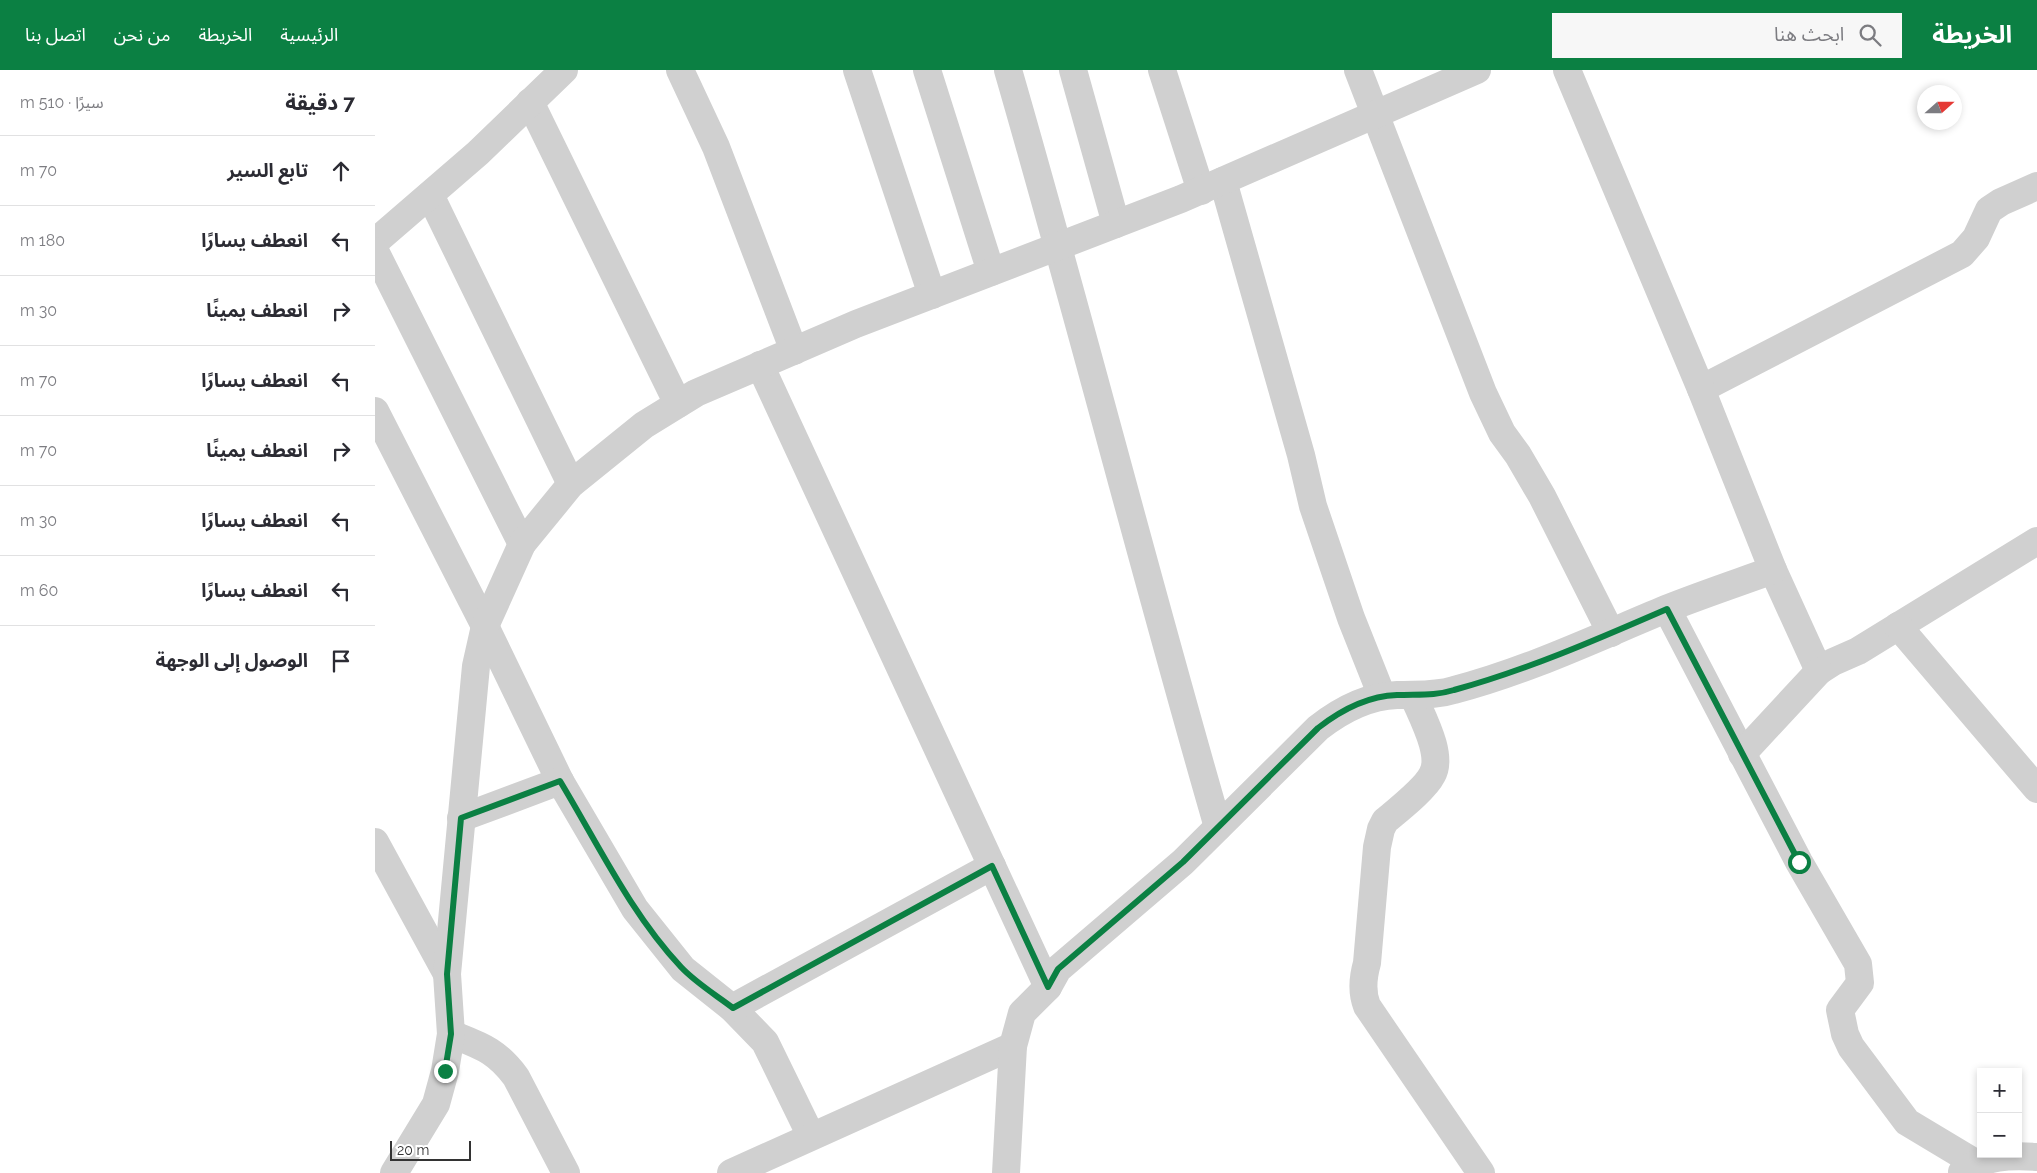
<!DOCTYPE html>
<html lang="ar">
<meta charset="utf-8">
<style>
body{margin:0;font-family:Raleway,"Noto Sans Arabic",sans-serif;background:#f7f7f7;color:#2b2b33;direction:rtl}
.controls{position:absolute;right:15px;bottom:15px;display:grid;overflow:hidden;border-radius:0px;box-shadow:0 2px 8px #0003}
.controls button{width:45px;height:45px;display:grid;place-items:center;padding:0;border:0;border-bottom:1px solid #e1e1e2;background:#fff;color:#2b2b33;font:25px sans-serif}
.compass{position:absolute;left:1542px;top:15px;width:45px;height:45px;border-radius:50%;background:#fff;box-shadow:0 2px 8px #0003;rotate:69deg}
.scale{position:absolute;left:15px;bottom:12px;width:81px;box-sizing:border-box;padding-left:5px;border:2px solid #333;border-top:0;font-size:14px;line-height:18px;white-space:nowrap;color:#333;-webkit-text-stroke:4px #fff;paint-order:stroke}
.stop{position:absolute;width:15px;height:15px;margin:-11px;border:4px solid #0b8043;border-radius:50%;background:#fff}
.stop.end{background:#0b8043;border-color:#fff;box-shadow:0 1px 5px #0008}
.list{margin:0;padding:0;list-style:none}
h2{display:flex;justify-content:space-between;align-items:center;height:65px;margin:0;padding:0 20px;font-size:21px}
h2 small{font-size:16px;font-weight:400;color:#7c7c81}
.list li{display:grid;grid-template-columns:32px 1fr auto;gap:15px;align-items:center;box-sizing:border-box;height:70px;padding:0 20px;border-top:1px solid #e1e1e2}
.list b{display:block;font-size:19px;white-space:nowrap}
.list em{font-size:16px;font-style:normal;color:#7c7c81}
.icon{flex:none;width:28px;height:28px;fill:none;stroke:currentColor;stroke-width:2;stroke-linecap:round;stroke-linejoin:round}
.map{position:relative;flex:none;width:1662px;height:1103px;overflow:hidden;direction:ltr}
header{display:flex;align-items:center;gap:30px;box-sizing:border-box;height:70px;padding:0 25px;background:#0b8043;color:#fff}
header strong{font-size:24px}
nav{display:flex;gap:28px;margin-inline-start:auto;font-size:18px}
.search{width:350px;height:45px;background:#f7f7f7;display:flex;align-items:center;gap:12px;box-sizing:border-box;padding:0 18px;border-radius:0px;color:#7c7c81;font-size:19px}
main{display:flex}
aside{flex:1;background:#fff}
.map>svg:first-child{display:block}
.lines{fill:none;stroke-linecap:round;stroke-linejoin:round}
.minor{stroke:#d0d0d0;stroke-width:28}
.route{stroke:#0b8043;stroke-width:6}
</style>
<header>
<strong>الخريطة</strong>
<div class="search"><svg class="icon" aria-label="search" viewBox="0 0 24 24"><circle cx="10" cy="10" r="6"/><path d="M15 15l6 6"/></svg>ابحث هنا</div>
<nav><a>الرئيسية</a><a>الخريطة</a><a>من نحن</a><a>اتصل بنا</a></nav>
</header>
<main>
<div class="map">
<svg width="1662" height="1103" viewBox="0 0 1662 1103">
<rect width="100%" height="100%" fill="#fff"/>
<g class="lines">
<!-- minor -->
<g class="minor">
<polyline points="305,0 341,77 419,281"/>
<polyline points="482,0 557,225"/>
<polyline points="552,0 616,202"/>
<path d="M633 0C706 252 770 505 843 757"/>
<polyline points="698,0 741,154"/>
<polyline points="787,0 826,121"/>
<polyline points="983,0 1108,323 1127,363 1143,385 1167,426 1236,563"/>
<polyline points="155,32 303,334"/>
<polyline points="848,111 926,385 938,436 976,548 1007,626"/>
<polyline points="55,125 196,414"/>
<polyline points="0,172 103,83 189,0"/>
<polyline points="0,181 147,474"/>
<polyline points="385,295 673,917"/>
<polyline points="1326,319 1587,184 1601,168 1614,140 1626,132 1662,116"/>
<polyline points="0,341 110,556 185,711 260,839 308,899 357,938 390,972 436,1066"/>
<polyline points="1398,500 1444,601 1458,592 1483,581 1662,471"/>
<polyline points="1292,539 1424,792 1483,894 1485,913 1465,940 1470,964 1476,977 1532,1052 1602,1094"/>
<polyline points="1523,556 1662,719"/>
<path d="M1038 625C1046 645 1069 685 1057 705 1050 719 1023 740 1010 751L1006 759 1002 777 992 893C988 907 986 921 992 936L1106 1103"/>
<polyline points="1367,684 1444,601"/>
<polyline points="86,748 185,711"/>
<polyline points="0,772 72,904"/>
<polyline points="357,938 617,796"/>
<path d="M76 964C106 976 121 980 141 1007L191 1103"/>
<path d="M1587 1102C1610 1086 1635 1085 1662 1087"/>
<polyline points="19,1103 61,1034 70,1001 76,964 72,904 101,596 110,556 147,474 196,414 269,355 321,323 481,254 806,129 1102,0"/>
<polyline points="356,1103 638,976"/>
<path d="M631 1103 638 976 647 943 673 917 683 899 808 792 943 658C966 640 993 626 1022 625 1042 624 1060 626 1079 620 1152 601 1221 568 1291 539 1326 525 1362 513 1398 500L1326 319 1192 0"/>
</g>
</g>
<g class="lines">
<!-- route -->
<path class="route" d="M70 1001 76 964 72 904 86 748 185 711C223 774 256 844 306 897 321 913 341 925 358 938L617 796 673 917 683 899 808 792 943 658C966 640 993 626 1022 625 1042 624 1060 626 1079 620 1152 600 1223 569 1292 539L1424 792"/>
</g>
</svg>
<div class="controls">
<button>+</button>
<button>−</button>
</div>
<svg class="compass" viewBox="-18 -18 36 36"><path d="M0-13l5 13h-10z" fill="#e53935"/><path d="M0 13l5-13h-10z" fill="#7c7c81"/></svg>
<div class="scale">20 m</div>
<div class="stop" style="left:1424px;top:792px"></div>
<div class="stop end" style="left:70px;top:1001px"></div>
</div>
<aside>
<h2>7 دقيقة<small>سيرًا · 510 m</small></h2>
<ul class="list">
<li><svg class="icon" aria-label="ahead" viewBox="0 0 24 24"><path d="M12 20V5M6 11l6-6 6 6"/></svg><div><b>تابع السير</b></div><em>70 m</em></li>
<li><svg class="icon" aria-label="left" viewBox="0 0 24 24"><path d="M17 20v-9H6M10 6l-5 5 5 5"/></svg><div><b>انعطف يسارًا</b></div><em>180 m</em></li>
<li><svg class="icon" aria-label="right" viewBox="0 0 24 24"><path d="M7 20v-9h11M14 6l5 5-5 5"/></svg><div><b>انعطف يمينًا</b></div><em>30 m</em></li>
<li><svg class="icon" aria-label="left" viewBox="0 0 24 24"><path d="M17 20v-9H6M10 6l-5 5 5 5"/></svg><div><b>انعطف يسارًا</b></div><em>70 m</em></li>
<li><svg class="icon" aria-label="right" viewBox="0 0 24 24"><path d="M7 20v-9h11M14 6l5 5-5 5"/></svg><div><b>انعطف يمينًا</b></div><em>70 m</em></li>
<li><svg class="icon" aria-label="left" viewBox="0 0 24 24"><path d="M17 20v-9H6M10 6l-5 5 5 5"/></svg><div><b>انعطف يسارًا</b></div><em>30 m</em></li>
<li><svg class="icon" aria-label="left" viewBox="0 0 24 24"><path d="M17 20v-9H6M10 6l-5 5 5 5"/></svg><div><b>انعطف يسارًا</b></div><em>60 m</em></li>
<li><svg class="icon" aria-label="arrive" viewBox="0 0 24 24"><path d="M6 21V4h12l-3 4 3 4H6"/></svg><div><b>الوصول إلى الوجهة</b></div></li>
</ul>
</aside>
</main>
